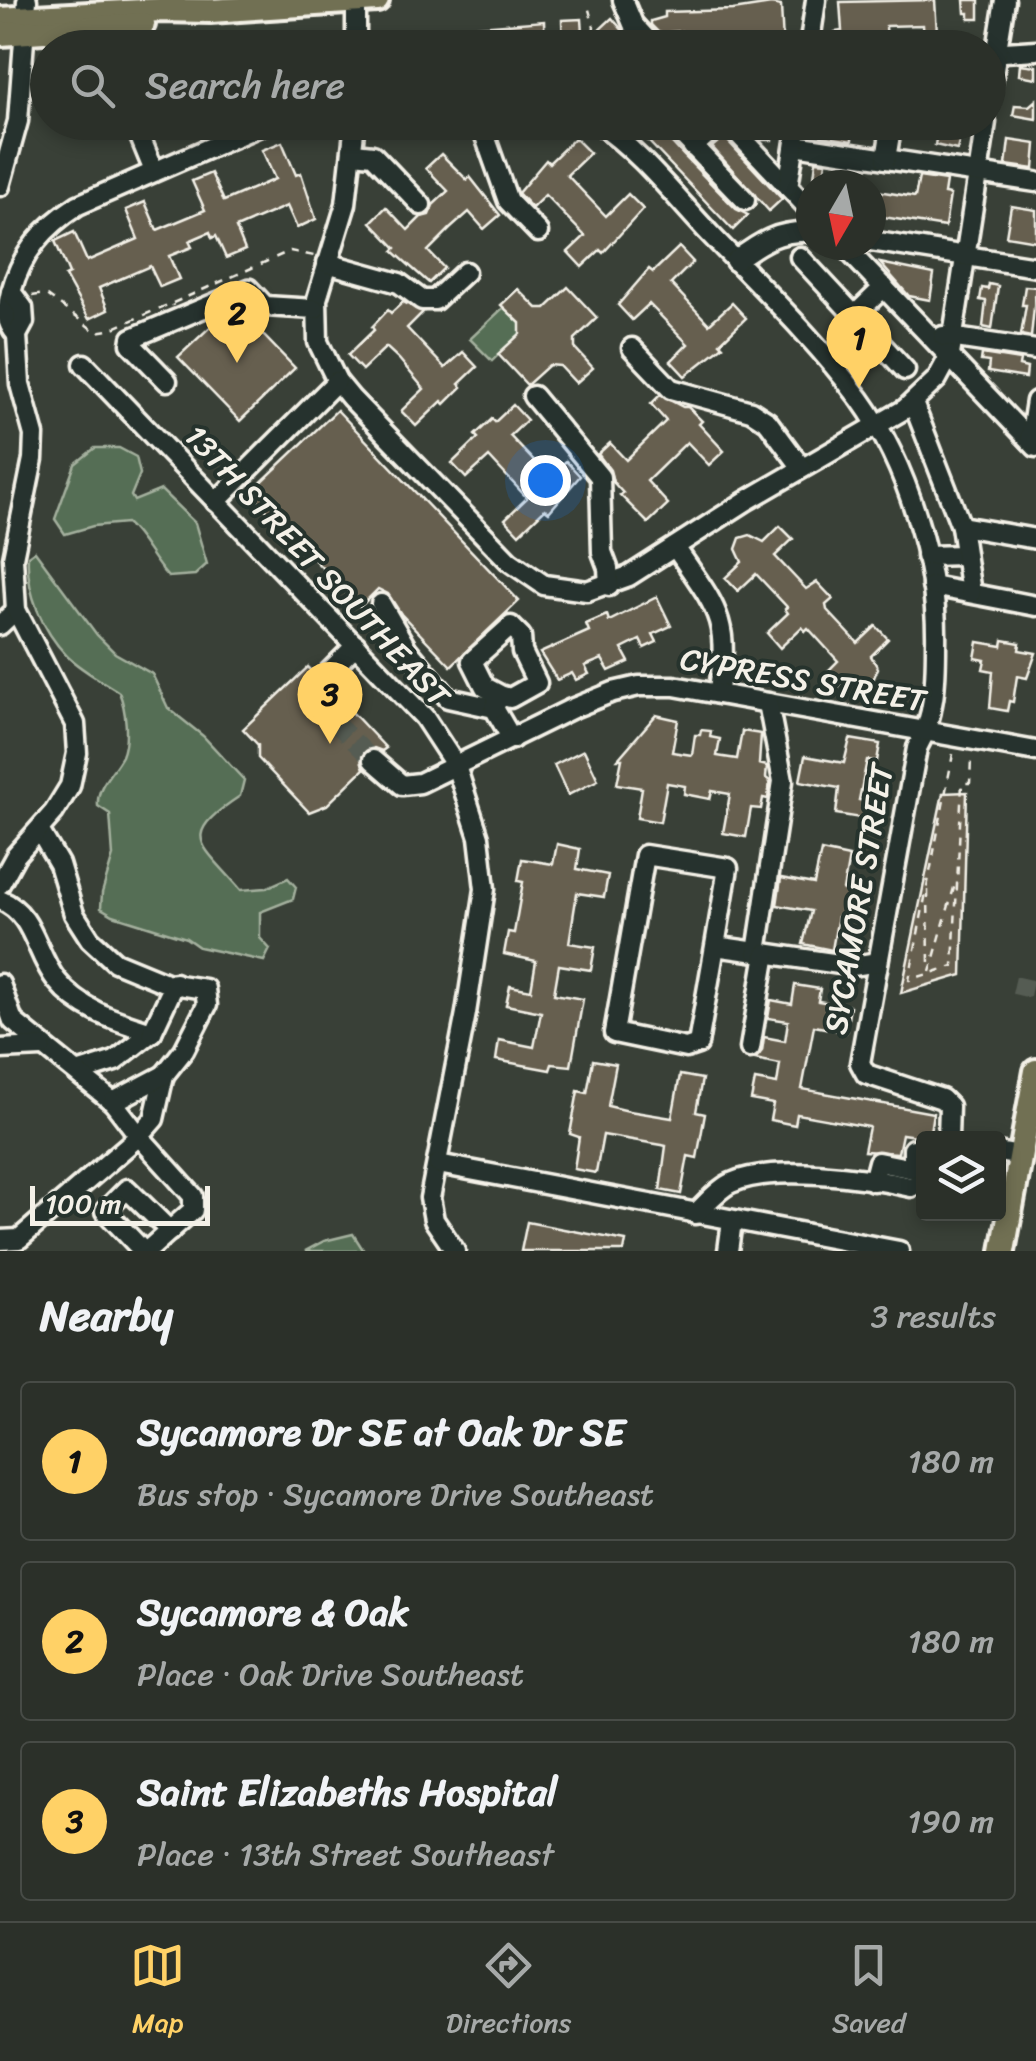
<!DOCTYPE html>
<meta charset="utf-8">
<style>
body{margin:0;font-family:Sriracha,sans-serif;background:#373c35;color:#f1f3f6}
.controls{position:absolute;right:30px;bottom:30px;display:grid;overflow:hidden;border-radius:10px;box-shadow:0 5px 15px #0003}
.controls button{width:90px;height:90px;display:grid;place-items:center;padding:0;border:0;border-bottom:2px solid #474b46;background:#2b3029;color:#f1f3f6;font:50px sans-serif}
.compass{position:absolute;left:796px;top:170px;width:90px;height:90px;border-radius:50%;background:#2b3029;box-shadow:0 5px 15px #0003;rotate:189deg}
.scale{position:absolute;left:30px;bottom:25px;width:180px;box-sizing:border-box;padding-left:10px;border:5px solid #f4f1e8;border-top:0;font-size:28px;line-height:35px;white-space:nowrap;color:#f4f1e8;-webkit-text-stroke:8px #26332d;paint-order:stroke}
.you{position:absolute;left:545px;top:480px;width:35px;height:35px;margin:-25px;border:8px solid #fff;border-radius:50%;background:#1a73e8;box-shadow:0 0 0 15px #1a73e833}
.badge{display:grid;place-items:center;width:65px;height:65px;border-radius:50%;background:#ffd166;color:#111;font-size:32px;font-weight:700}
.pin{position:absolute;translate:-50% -82px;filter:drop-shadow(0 2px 5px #0008)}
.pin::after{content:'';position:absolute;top:52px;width:35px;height:30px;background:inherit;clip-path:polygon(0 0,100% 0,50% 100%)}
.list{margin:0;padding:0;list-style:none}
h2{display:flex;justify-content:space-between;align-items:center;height:130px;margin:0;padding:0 40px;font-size:42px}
h2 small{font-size:32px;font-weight:400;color:#a6a9a8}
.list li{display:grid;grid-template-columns:65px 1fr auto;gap:30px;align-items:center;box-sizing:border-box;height:160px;margin:0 20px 20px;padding:0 20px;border:2px solid #474b46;border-radius:10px}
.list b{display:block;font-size:38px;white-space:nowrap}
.list p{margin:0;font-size:32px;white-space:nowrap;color:#a6a9a8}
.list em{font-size:32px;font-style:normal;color:#a6a9a8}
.icon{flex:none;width:55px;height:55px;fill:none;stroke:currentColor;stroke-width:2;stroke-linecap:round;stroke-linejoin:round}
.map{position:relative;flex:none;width:1036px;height:1251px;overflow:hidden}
.search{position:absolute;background:#2b3029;box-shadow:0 5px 15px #0003;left:30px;right:30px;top:30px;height:110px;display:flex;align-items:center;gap:25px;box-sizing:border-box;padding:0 35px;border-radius:55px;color:#a6a9a8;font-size:38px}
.sheet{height:670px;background:#2b3029}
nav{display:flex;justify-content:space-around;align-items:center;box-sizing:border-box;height:140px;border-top:2px solid #474b46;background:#2b3029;font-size:28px;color:#a6a9a8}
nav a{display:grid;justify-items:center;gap:5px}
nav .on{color:#ffd166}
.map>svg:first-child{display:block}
.green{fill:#556e54;stroke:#a4b09e;stroke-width:2.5}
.building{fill:#665f4f;stroke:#f4f1e8;stroke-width:2.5}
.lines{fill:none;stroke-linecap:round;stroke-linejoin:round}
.minor-tunnel{stroke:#555b52;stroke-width:18;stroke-dasharray:18 9;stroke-linecap:butt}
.minor-casing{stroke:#f4f1e8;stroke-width:25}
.major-casing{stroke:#f4f1e8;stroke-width:30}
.path{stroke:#f4f1e8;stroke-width:2.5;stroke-dasharray:8 8;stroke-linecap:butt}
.minor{stroke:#26332d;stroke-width:18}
.major{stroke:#716f52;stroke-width:22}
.labels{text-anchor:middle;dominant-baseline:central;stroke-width:8;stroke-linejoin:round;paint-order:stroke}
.street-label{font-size:32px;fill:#f4f1e8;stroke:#26332d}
</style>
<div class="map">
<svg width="1036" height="1251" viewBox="0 0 1036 1251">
<rect width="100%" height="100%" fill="#394037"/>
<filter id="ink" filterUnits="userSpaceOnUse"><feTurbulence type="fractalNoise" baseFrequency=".01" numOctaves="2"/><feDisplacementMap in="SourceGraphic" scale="20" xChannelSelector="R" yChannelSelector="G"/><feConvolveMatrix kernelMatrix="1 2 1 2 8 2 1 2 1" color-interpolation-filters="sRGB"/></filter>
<g filter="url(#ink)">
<!-- green -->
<g class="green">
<polygon points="504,307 520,323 521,333 492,361 470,339"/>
<path d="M95 448H119L136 457 140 474 131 496 134 501 161 490 195 523 207 564 195 575 168 577C152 560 143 538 126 523L93 526 65 534 55 519 75 464Z"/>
<path d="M35 551 97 635 115 653 152 674 168 708 203 736 244 780 240 796C178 837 200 842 241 890L266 888 288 878 296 887 293 899 260 912V938L270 949 264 961 199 947 186 938 113 915 101 908 102 893 113 856 110 814 98 806C96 786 113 773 122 756 129 739 126 709 119 692 102 681 81 670 67 656 42 630 26 592 28 556Z"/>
<polygon points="353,1234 364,1251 305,1251 324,1241"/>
</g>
<!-- building -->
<g class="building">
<polygon points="935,0 937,33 951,32 952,47 925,48 923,25 886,26 887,41 881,44 857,48 847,48 847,43 836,44 835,32 842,31 840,2"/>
<polygon points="964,0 979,0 979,19 969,19 969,13 965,13"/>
<polygon points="771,4 781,6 783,44 780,48 731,48 730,41 682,42 681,31 659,33 651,25 651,21 665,17 665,12 733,10"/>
<polygon points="612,18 624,32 638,48 612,48 597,32"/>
<polygon points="582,19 584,48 563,48 562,20"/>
<polygon points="544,21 545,48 417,48 416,31"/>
<polygon points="396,33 397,48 377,48 376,34"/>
<polygon points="1020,64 1036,66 1036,78 1019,75"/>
<polygon points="1036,100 1036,119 1013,115 1015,105 1029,106"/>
<polygon points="630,122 658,122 661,131 684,156 736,209 748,215 733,230"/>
<polygon points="748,122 774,126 772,140 761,140"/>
<polygon points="823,122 852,122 852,141 821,136"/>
<polygon points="939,122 964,122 957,150 935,145"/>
<polygon points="724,137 782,199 769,211 712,147"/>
<polygon points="575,138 590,153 567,175 606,216 628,194 643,209 603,253 600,250 582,267 568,252 585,236 545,195 532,208 518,193 546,160 549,163"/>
<polygon points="1009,140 1036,144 1034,169 1006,165"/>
<polygon points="282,142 296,175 301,173 316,219 297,228 287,206 236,228 245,250 226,258 216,236 212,238 210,232 189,241 192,247 169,256 179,279 160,287 150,266 99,288 108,310 89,319 65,276 69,274 55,241 74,232 87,261 138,239 126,210 145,202 157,230 205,210 192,181 211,173 224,201 275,179 262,150"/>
<polygon points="441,154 467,180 470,177 500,215 484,229 469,212 450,229 428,251 444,268 429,283 393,251 396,248 371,222 386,207 408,230 421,217 429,215 433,205 448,191 426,168"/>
<polygon points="816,161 826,162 822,185 813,185"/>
<polygon points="919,177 946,181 944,194 950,195 945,227 871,215 871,190 915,197"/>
<polygon points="1011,206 1036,210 1036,241 1006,236"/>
<polygon points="679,247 693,262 671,284 709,324 732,303 746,318 720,343 723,346 685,376 671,361 688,344 649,304 632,320 618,305 649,269 653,272"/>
<polygon points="880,263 934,274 930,300 909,296"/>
<polygon points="989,284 998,286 992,329 983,327 986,301 980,300 982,288 988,289"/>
<polygon points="1025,286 1036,287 1031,337 1021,335 1026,305 1022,305"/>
<polygon points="568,287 597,318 575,339 575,348 593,368 576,383 560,366 549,365 527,385 498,354 520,334 520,323 501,305 518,289 537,308 546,308"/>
<polygon points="403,302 423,312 407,328 445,368 463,352 477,367 459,384 462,387 445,404 442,401 416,426 401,411 424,389 399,359 386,347 362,370 348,355 374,330 372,327 388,310 391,313"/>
<polygon points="237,308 295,368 240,421 178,357 226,312"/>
<polygon points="982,354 1020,360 1019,366 1027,368 1026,378 988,372 989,362 981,361"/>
<polygon points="660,395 683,407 688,407 702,421 699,424 724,451 709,465 687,442 647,481 668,504 648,523 620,495 623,493 613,482 610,470 598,454 610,443 626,460 666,421 651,404"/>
<polygon points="513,405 527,420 510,436 549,477 566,461 580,476 549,512 545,509 519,534 505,519 527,498 489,457 466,478 452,463 478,438 475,435 492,419 495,422"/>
<polygon points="337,410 519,601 451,666 401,614 388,594 378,589 360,607 250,493"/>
<polygon points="780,526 793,539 775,556 806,589 817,582 833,599 826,605 827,610 858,643 876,626 888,639 871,656 878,668 873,680 862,682 850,675 834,691 821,678 838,661 808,628 805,631 802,627 780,648 767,633 788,613 785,609 787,607 756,574 738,591 725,578 742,562 736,549 740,538 750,535 764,542"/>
<polygon points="657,597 671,626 653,634 657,642 644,648 640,640 622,649 629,662 609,671 602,659 585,666 589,674 576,680 572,673 557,680 540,653 589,631 586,624 607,615 609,621"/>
<polygon points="1003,640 1020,643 1019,650 1036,653 1027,678 1017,676 1013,702 1009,701 1007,711 990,708 993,671 983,669 985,660 975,658 978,642 1002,646"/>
<polygon points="308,667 312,671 309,678 312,688 319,692 330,689 386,748 382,751 374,748 364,751 361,759 364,769 327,805 309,812 258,758 258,745 243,729"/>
<polygon points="656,715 678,720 672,752 692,755 695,735 700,735 701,730 711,731 710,737 720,739 717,756 737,759 742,731 761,734 759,764 767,766 766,778 770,781 768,799 763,798 761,809 751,808 746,837 723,833 730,794 712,791 710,799 684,794 685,786 667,783 660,822 637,818 642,788 617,784 622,759 618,759"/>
<polygon points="850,739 880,744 877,761 867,760 859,800 870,802 867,819 836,814 839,788 800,781 805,756 844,763"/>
<polygon points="584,750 598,780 568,795 554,765"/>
<polygon points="967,792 962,975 901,993 943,793"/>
<polygon points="557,844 580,849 577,869 608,875 604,897 577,893 569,943 595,947 591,970 559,965 554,994 583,999 571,1066 552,1064 550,1070 496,1060 499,1040 534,1047 541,1012 506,1005 510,986 531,990 536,961 504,954 508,932 514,933 523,882 518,881 522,859 553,864"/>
<polygon points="821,851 849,857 843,890 850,891 850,911 847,911 845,918 838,916 832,950 803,944 811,911 777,905 781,878 814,884"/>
<polygon points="795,985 820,989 818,1001 850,1006 846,1032 814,1026 802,1089 933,1113 929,1138 902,1134 898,1153 864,1151 869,1127 797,1114 795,1125 770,1120 773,1104 751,1100 755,1080 777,1084 780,1064 755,1059 762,1051 764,1037 785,1041 788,1021 768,1018 771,1000 792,1004"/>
<polygon points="593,1060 616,1064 608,1106 629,1111 672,1118 680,1075 702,1079 696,1112 705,1114 697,1158 688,1156 681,1194 660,1190 666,1146 662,1145 603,1135 596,1173 574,1169 579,1137 570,1134 578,1091 587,1093"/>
<polygon points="527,1222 626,1241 624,1251 521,1251"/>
</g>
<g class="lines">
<!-- minor-tunnel -->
<g class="minor-tunnel">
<polyline points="321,680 313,688 315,703 373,760"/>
<polyline points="1014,985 1036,990"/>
</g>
<!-- minor casing -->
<g class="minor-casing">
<g id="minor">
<polyline points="623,0 633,24 655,48"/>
<polyline points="356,48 356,0"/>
<polyline points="809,48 816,0"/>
<polyline points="988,53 1036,50"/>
<polyline points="988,106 1005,0"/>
<polyline points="134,122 154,171"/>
<polyline points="355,122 346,204 317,299 318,342 337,381 351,398 509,561 544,585 587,591 629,576 746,501 905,409 937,379 950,355 986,122"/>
<polyline points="480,122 508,201 538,232"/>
<path d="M596 122C640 151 675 197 711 235 762 288 816 340 860 399 907 464 938 564 936 644 936 679 935 718 917 748L860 1063 866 1074 942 1099 949 1106 948 1138"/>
<polyline points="670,122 745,200"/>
<polyline points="727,122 811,211"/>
<polyline points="795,145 1036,182"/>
<polyline points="693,147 721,122"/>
<polyline points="354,153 373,155 421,205"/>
<polyline points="886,159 892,122"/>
<polyline points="0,186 18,121 27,0"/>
<polyline points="788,187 798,122"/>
<polyline points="871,241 1036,267"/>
<polyline points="843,245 1036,447"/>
<polyline points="800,257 905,370"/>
<path d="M735 261C760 242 779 230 811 232"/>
<polyline points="327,263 399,283 422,300 435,300 465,272"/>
<polyline points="856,314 884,287"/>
<path d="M17 335C3 319 7 310 11 292 22 252 44 227 78 205L269 122"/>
<polyline points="943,336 1036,350"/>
<polyline points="632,348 671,389 751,411 768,422 802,468"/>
<polyline points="84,364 424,717 456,766 479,837 485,889 466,1013 430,1198 434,1220 455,1251"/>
<polyline points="167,381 131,344 132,338 249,289 265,306 315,309"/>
<polyline points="533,396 600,477 602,552 608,568 609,586"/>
<polyline points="913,403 961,526"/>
<polyline points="1030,440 1036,401"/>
<polyline points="216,502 337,381"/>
<path d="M675 547C715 606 732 619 718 694"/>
<polyline points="926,556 964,555"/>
<polyline points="932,586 1036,606"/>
<polyline points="971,593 961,526 1036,539"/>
<polyline points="381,604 407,649 448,698 494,708 512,739"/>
<polyline points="0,625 16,610"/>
<polyline points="321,680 356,645"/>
<polyline points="494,708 500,695 510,698 537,683 522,652 521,636 511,626 472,661 485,687 500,695"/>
<polyline points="373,760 402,785 420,783 571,709 613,692 639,686 674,686 1036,751"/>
<polyline points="39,830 59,864 74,914 90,939 115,962 166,983 205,989 207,1005 184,1050 164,1075 154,1119 139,1136 193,1196 193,1210 147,1251"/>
<polyline points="0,884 16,855 54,812 70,786 77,753 75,724 16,610 13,558 33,459 34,435 20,384 17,335 24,322 23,308 11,292"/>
<path d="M0 900C35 914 35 954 57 981 81 1011 117 1021 152 1032L115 1061 80 1072"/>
<polyline points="715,946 728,868 645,855 614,1033 686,1048 698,1044 715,946 853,966 878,962"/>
<polyline points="757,952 783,781 768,703"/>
<polyline points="0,984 13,1021 113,1102 164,1075"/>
<polyline points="152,1032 175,983"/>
<polyline points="750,1048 766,953"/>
<polyline points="0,1049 42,1047"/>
<polyline points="998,1152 1020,1156"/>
<polyline points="438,1164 899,1251"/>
<polyline points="873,1181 878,1162 913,1169 913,1149"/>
<path d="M695 1214C706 1204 718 1189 731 1183 773 1164 866 1177 911 1187L924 1181"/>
<polyline points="0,1240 19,1239 139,1136 113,1102"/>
<polyline points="143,1251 105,1211 127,1189 170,1231"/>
<polyline points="728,1251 732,1221"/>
</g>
</g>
<!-- major casing -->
<g class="major-casing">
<g id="major">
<polyline points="0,19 160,10 210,11 377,0"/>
<polyline points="0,34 143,24"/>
<polyline points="1003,1251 1036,1071"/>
</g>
</g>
<!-- path -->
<g class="path">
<polyline points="588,48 594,27 588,6"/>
<polyline points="32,296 45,294 96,332 109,330 172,303 173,306"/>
<polyline points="173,303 290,251 314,256"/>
<polyline points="953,754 909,980 953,966 962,783 970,783 971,758"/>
<polyline points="928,890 929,967"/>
<polyline points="930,972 955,884"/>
</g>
<!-- minor -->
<use href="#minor" class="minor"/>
<!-- major -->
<use href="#major" class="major"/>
</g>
</g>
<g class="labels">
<!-- street labels -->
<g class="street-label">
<text transform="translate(317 566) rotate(47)">13TH STREET SOUTHEAST</text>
<text transform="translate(803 680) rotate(10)">CYPRESS STREET</text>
<text transform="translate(859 899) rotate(-80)">SYCAMORE STREET</text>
</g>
</g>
</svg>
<div class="controls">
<button><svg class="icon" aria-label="layers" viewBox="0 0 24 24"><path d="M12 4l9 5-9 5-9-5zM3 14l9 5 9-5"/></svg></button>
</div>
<svg class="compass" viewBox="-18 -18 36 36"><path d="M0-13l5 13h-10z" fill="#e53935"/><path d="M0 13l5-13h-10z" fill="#a6a9a8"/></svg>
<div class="scale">100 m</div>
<div class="you"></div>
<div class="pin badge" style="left:859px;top:388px">1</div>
<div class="pin badge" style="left:237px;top:363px">2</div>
<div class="pin badge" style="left:330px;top:744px">3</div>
<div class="search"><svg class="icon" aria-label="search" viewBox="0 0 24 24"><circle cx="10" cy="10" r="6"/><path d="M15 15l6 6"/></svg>Search here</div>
</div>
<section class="sheet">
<h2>Nearby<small>3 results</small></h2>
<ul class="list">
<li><span class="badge">1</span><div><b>Sycamore Dr SE at Oak Dr SE</b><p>Bus stop · Sycamore Drive Southeast</p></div><em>180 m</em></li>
<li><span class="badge">2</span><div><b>Sycamore &amp; Oak</b><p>Place · Oak Drive Southeast</p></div><em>180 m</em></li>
<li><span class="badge">3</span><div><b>Saint Elizabeths Hospital</b><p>Place · 13th Street Southeast</p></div><em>190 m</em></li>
</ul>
</section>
<nav>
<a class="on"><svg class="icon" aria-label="map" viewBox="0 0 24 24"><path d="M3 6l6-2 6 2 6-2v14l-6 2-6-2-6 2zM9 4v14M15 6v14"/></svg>Map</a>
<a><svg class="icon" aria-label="directions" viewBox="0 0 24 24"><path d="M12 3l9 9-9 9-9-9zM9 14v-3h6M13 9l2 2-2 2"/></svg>Directions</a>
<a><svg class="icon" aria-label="saved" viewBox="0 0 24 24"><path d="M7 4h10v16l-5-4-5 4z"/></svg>Saved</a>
</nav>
